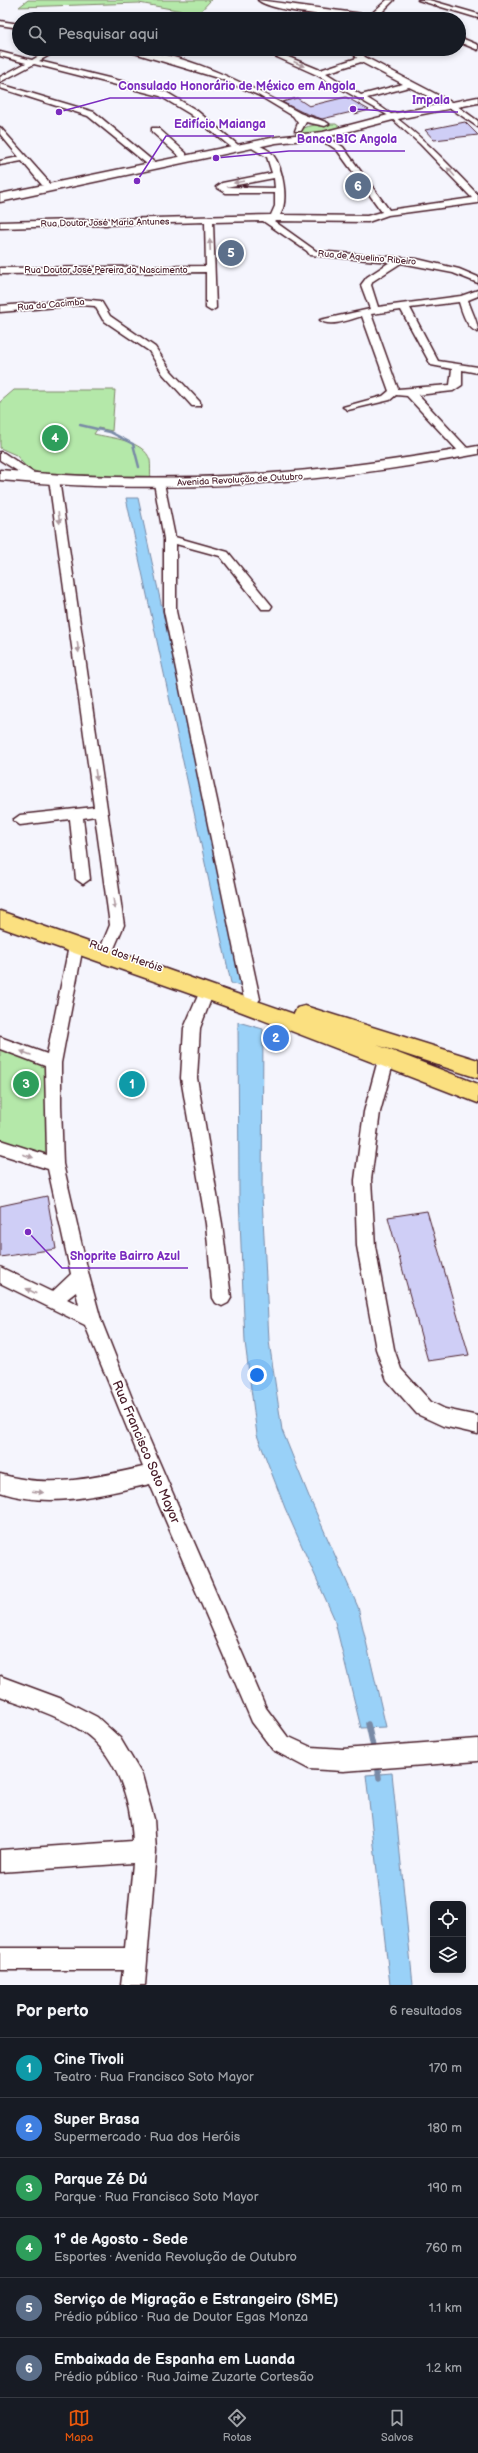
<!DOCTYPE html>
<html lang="pt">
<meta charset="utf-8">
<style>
body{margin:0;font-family:"Balsamiq Sans",sans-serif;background:#242831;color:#f1f3f6}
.controls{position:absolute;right:12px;bottom:12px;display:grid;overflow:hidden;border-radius:6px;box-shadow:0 2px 6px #0003}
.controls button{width:36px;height:36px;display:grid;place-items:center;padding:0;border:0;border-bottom:1px solid #363941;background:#171b24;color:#f1f3f6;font:20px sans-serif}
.you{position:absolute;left:257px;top:1375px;width:14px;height:14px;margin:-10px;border:3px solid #fff;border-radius:50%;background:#1a73e8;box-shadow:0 0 0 6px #1a73e833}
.badge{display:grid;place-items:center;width:26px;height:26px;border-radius:50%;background:#ea580c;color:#fff;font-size:13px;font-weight:700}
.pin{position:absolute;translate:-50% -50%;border:2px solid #fff;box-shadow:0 1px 4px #0006}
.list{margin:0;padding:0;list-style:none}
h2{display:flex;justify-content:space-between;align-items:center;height:52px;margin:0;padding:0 16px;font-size:17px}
h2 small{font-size:13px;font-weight:400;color:#9ea1a6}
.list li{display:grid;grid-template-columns:26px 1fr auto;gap:12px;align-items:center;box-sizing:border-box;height:60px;padding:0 16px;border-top:1px solid #363941}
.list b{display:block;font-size:15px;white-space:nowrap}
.list p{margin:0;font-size:13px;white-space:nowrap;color:#9ea1a6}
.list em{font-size:13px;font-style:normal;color:#9ea1a6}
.icon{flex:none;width:22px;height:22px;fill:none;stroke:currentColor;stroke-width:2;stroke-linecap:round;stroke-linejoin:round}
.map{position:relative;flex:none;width:478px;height:1985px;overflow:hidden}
.search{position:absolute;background:#171b24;box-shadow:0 2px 6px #0003;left:12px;right:12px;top:12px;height:44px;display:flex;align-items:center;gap:10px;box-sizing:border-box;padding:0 14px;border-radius:22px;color:#9ea1a6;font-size:15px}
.sheet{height:412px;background:#171b24}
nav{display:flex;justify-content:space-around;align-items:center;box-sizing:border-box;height:56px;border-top:1px solid #363941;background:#171b24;font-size:11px;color:#9ea1a6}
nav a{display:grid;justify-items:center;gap:2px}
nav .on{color:#ea580c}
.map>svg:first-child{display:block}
.green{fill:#b4e8a9;stroke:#7f846a}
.water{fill:#99d1f8;stroke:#798aa6}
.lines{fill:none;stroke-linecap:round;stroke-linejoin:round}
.stream-far1{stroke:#798aa6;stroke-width:2.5}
.stream{stroke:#798aa6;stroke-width:5.5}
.building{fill:#cfcef6;stroke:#4a1f2b}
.street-casing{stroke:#4a1f2b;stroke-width:3}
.secondary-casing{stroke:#4a1f2b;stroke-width:3}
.primary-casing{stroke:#4a1f2b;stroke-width:3}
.street{fill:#fff;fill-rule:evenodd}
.secondary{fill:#fff;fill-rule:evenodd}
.primary{fill:#fbe080;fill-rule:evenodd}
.oneway{fill:#ae9aa0}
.labels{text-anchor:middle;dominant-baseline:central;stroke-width:3;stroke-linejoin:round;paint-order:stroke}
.far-street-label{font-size:9px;fill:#4a1f2b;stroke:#fff}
.street-label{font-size:11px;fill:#4a1f2b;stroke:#fff}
.near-street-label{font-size:13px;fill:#4a1f2b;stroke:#fff}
.leader{fill:none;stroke:#7b2cbf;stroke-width:1.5}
.callout-dot{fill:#7b2cbf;stroke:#fff;stroke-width:1.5}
.callout-label{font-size:12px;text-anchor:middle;font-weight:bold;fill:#7b2cbf;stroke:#fff;stroke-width:3;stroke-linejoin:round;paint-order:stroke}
</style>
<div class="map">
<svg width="478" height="1985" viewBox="0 0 478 1985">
<rect width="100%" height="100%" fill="#f5f5fd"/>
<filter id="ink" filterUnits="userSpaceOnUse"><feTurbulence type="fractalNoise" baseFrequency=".025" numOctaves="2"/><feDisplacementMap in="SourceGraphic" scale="8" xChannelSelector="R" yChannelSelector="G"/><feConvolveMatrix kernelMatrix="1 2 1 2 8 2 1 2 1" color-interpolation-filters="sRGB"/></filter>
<g filter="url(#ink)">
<!-- green -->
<g class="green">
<polygon points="28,0 211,0 198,14 139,3 19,7"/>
<path d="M336 124 340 127 334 131 299 135 296 134C302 124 325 124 336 124Z"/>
<path d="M14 390H115L112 431 98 428 94 434C110 438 144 440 150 460 151 466 150 474 151 479L42 474 27 468 16 455 0 448V402Z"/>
<polygon points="0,1043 53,1063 55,1164 0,1147"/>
</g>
<!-- water -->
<g class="water">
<polygon points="126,498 138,498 245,988 231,983"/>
<polygon points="238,1022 263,1029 262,1196 269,1341 282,1430 310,1499 358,1607 386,1727 361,1728 334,1618 285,1508 257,1435 245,1342 239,1196"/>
<polygon points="392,1773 413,1985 390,1985 366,1775"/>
</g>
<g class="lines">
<!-- stream-far1 -->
<polyline class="stream-far1" points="80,425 110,432 133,444 139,467"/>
<!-- stream -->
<g class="stream">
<polyline points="368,1724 374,1751"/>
<polyline points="377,1763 379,1778"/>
</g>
</g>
<!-- building -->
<g class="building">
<polygon points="346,97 369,110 355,114 352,112 322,119 302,112 282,102 297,98 309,106"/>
<polygon points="465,122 478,135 434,140 425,130"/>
<polygon points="47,1196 56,1249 0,1257 0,1206"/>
<polygon points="427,1211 469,1355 428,1361 388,1217"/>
</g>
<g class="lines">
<!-- street casing -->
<g class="street-casing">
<g id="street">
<path d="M258 0 370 15 387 0H394L378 16 390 19C367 19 274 14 258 0Z"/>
<polygon points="418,0 429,0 478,14 478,18"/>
<polygon points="0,21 19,24 19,28 0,25"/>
<polygon points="459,37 478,45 478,50 459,42"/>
<polygon points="51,49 60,49 39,61 166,92 196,110 238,145 231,147 190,114 160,96 34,64 0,82 0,77 26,63 0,56 0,52 32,60"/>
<path d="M121 49C180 49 248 85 298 112 306 117 325 120 329 124L325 126 306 122 301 131H295L298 123 293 116 258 95 221 79Z"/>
<path d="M259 49H269L320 70 357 58 350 49H358L365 57 453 103 478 121V127L446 105 409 87 367 98C411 125 441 156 478 195V203L388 215 368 222 274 221 316 251 417 259 459 269 478 277V283L453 273 401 263 373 281 371 285 378 307 461 296 478 290V296L468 300C471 311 478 321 478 332 467 329 462 312 459 302L410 308 438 361 478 367V373L462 370V385L453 391 418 395 469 450V454H461L407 396 396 395 390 400 348 410 343 407 383 396 389 391 362 316C352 319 329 328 320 320L370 309 361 285 367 277 390 262 310 255 307 251 263 221 213 222 216 308 211 311 206 308V272L0 274V268L206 266 205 222 0 228V222L271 215 275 206V193H226L216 187 222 183 272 173 267 157 247 145 251 143C258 145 268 148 273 155 283 168 289 201 280 215L367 216 382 212 337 150 328 144 307 139 306 137 310 135 334 141 343 147 389 210 472 198 420 144 389 116 317 75ZM361 62 403 84 361 95 326 73ZM274 178 275 188 226 187ZM401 310 431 365 452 369 450 385 398 389 371 314Z"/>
<polygon points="0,84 94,112 154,162 147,164 88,116 0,88"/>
<polygon points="0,127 48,181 48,185 42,185 22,161 0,165 0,161 19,157 0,134"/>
<polygon points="152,128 158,128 186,153 186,157 180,157 152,132"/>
<polygon points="80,299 101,301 110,316 155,347 171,371 200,402 200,406 192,406 163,374 149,351 103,320 95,306 80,305 0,312 0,306"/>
<polygon points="0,452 4,453 41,478 36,481 32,480 0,460"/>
<polygon points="54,476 59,479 124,925 112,953 102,953 100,949 110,925 95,816 83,818 90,879 83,884 76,879 70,819 20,825 13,820 20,815 94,807 49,479"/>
<polygon points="159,480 164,483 175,537 228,552 272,606 270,609 262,609 220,556 176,544 176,611 260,999 257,1003 247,1003 244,999 164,611 164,539 154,483"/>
<path d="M76 941 81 942 83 946 61 1063V1105L63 1164 89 1276 101 1320 137 1411 266 1708 287 1736 311 1747 343 1749 478 1739V1761L343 1771 309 1769 273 1750 252 1722 150 1484C99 1495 51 1509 0 1492V1474C49 1489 94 1478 143 1467L85 1325 0 1283V1267L52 1292 71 1274 48 1169 0 1154V1140L47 1155 45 1066 0 1049V1037L47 1054 69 946 71 942ZM76 1292 79 1305 67 1299Z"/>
<polygon points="207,985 212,987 214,991 200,1028 197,1078 222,1224 231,1298 228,1303 222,1306 216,1303 213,1298 206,1224 181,1078 184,1028 200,991 202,987"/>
<polygon points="386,1054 392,1056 394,1060 380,1112 371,1180 375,1246 394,1349 401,1369 431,1402 445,1409 478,1416 478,1434 443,1426 417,1414 387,1380 376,1349 357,1246 355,1180 364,1112 378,1060 380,1056"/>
<path d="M0 1676 62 1699 97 1717 120 1738 142 1775 154 1819 156 1851 145 1985H121L123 1970H0V1948H125L133 1863 0 1872V1850L133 1841C131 1801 117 1754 82 1731 57 1715 27 1706 0 1696Z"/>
</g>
</g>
<!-- secondary casing -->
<g class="secondary-casing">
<g id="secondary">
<polygon points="478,97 478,103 393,120 323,138 276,143 0,202 0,194 276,137 323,132 392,114"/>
<path d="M478 446V454C313 485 167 495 0 480V470C167 486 313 476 478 446Z"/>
</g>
</g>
<!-- primary casing -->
<g class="primary-casing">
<polygon id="primary" points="0,911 294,1014 297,1008 305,1006 478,1060 478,1078 377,1045 478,1084 478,1103 242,1012 0,927"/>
</g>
<!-- street -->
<use href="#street" class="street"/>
<!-- secondary -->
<use href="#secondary" class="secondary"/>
<!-- primary -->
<use href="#primary" class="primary"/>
</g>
<!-- one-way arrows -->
<defs><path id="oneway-solid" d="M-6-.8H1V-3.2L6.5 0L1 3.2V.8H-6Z"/></defs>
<g class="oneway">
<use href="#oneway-solid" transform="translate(299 64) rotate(24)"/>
<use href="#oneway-solid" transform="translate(451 172) rotate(-132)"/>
<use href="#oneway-solid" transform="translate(239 182) rotate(170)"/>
<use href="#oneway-solid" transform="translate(210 245) rotate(-93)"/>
<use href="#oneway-solid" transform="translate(59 518) rotate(82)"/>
<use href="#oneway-solid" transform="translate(78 647) rotate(82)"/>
<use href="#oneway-solid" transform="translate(96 775) rotate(82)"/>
<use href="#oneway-solid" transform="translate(114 904) rotate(82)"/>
<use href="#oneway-solid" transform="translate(26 1053) rotate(-159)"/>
<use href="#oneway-solid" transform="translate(28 1156) rotate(17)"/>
<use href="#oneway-solid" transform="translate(31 1291) rotate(-153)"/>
<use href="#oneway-solid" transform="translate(38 1492) rotate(7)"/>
</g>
</g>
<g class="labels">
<!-- far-street labels -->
<g class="far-street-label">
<text transform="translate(105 223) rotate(-1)">Rua Doutor José Maria Antunes</text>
<text transform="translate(367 258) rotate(5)">Rua de Aquelino Ribeiro</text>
<text x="106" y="270">Rua Doutor José Pereira do Nascimento</text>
<text transform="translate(51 305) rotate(-5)">Rua da Cacimba</text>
<text transform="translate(240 480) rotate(-3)">Avenida Revolução de Outubro</text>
</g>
<!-- street labels -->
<g class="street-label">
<text transform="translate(126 956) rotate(19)">Rua dos Heróis</text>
</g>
<!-- near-street labels -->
<g class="near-street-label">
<text transform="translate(146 1452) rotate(67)">Rua Francisco Soto Mayor</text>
</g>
</g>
<!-- callouts -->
<path class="leader" d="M59 112L110 98H364M353 109L404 112H458M137 181L166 136H274M216 158L289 151H405M28 1232L62 1268H188"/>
<g class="callout-dot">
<circle cx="59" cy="112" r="4"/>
<circle cx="353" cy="109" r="4"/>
<circle cx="137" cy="181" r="4"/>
<circle cx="216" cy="158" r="4"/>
<circle cx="28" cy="1232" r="4"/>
</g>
<g class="callout-label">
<text x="237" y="90">Consulado Honorário de México em Angola</text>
<text x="431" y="104">Impala</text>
<text x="220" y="128">Edifício Maianga</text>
<text x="347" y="143">Banco BIC Angola</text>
<text x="125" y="1260">Shoprite Bairro Azul</text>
</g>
</svg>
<div class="controls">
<button><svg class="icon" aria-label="locate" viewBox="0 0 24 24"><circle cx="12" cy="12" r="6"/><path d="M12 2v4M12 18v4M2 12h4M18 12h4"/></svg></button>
<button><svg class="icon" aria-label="layers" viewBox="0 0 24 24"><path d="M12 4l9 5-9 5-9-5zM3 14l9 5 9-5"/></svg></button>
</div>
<div class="you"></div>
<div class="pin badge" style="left:132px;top:1084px;background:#0f9aa8">1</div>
<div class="pin badge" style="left:276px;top:1038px;background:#3f7fe0">2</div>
<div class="pin badge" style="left:26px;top:1084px;background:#2e9e5b">3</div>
<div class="pin badge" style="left:55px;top:438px;background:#2e9e5b">4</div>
<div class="pin badge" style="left:231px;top:253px;background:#5c6f8a">5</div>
<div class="pin badge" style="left:358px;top:186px;background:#5c6f8a">6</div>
<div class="search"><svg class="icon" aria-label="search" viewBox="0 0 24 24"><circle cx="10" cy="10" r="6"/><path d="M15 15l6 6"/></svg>Pesquisar aqui</div>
</div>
<section class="sheet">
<h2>Por perto<small>6 resultados</small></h2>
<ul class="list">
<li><span class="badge" style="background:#0f9aa8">1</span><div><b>Cine Tivoli</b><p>Teatro · Rua Francisco Soto Mayor</p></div><em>170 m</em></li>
<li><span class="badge" style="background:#3f7fe0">2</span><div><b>Super Brasa</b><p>Supermercado · Rua dos Heróis</p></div><em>180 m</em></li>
<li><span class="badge" style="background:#2e9e5b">3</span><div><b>Parque Zé Dú</b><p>Parque · Rua Francisco Soto Mayor</p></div><em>190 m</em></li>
<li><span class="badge" style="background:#2e9e5b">4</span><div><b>1º de Agosto - Sede</b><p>Esportes · Avenida Revolução de Outubro</p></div><em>760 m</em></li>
<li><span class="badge" style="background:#5c6f8a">5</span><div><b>Serviço de Migração e Estrangeiro (SME)</b><p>Prédio público · Rua de Doutor Egas Monza</p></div><em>1.1 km</em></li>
<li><span class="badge" style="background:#5c6f8a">6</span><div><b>Embaixada de Espanha em Luanda</b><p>Prédio público · Rua Jaime Zuzarte Cortesão</p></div><em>1.2 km</em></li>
</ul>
</section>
<nav>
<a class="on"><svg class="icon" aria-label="map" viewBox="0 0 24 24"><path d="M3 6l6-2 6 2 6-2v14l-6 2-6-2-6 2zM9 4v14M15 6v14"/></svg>Mapa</a>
<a><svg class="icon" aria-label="directions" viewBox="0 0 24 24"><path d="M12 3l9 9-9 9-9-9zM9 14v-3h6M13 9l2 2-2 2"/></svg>Rotas</a>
<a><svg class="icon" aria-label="saved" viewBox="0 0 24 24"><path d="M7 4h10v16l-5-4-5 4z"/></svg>Salvos</a>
</nav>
